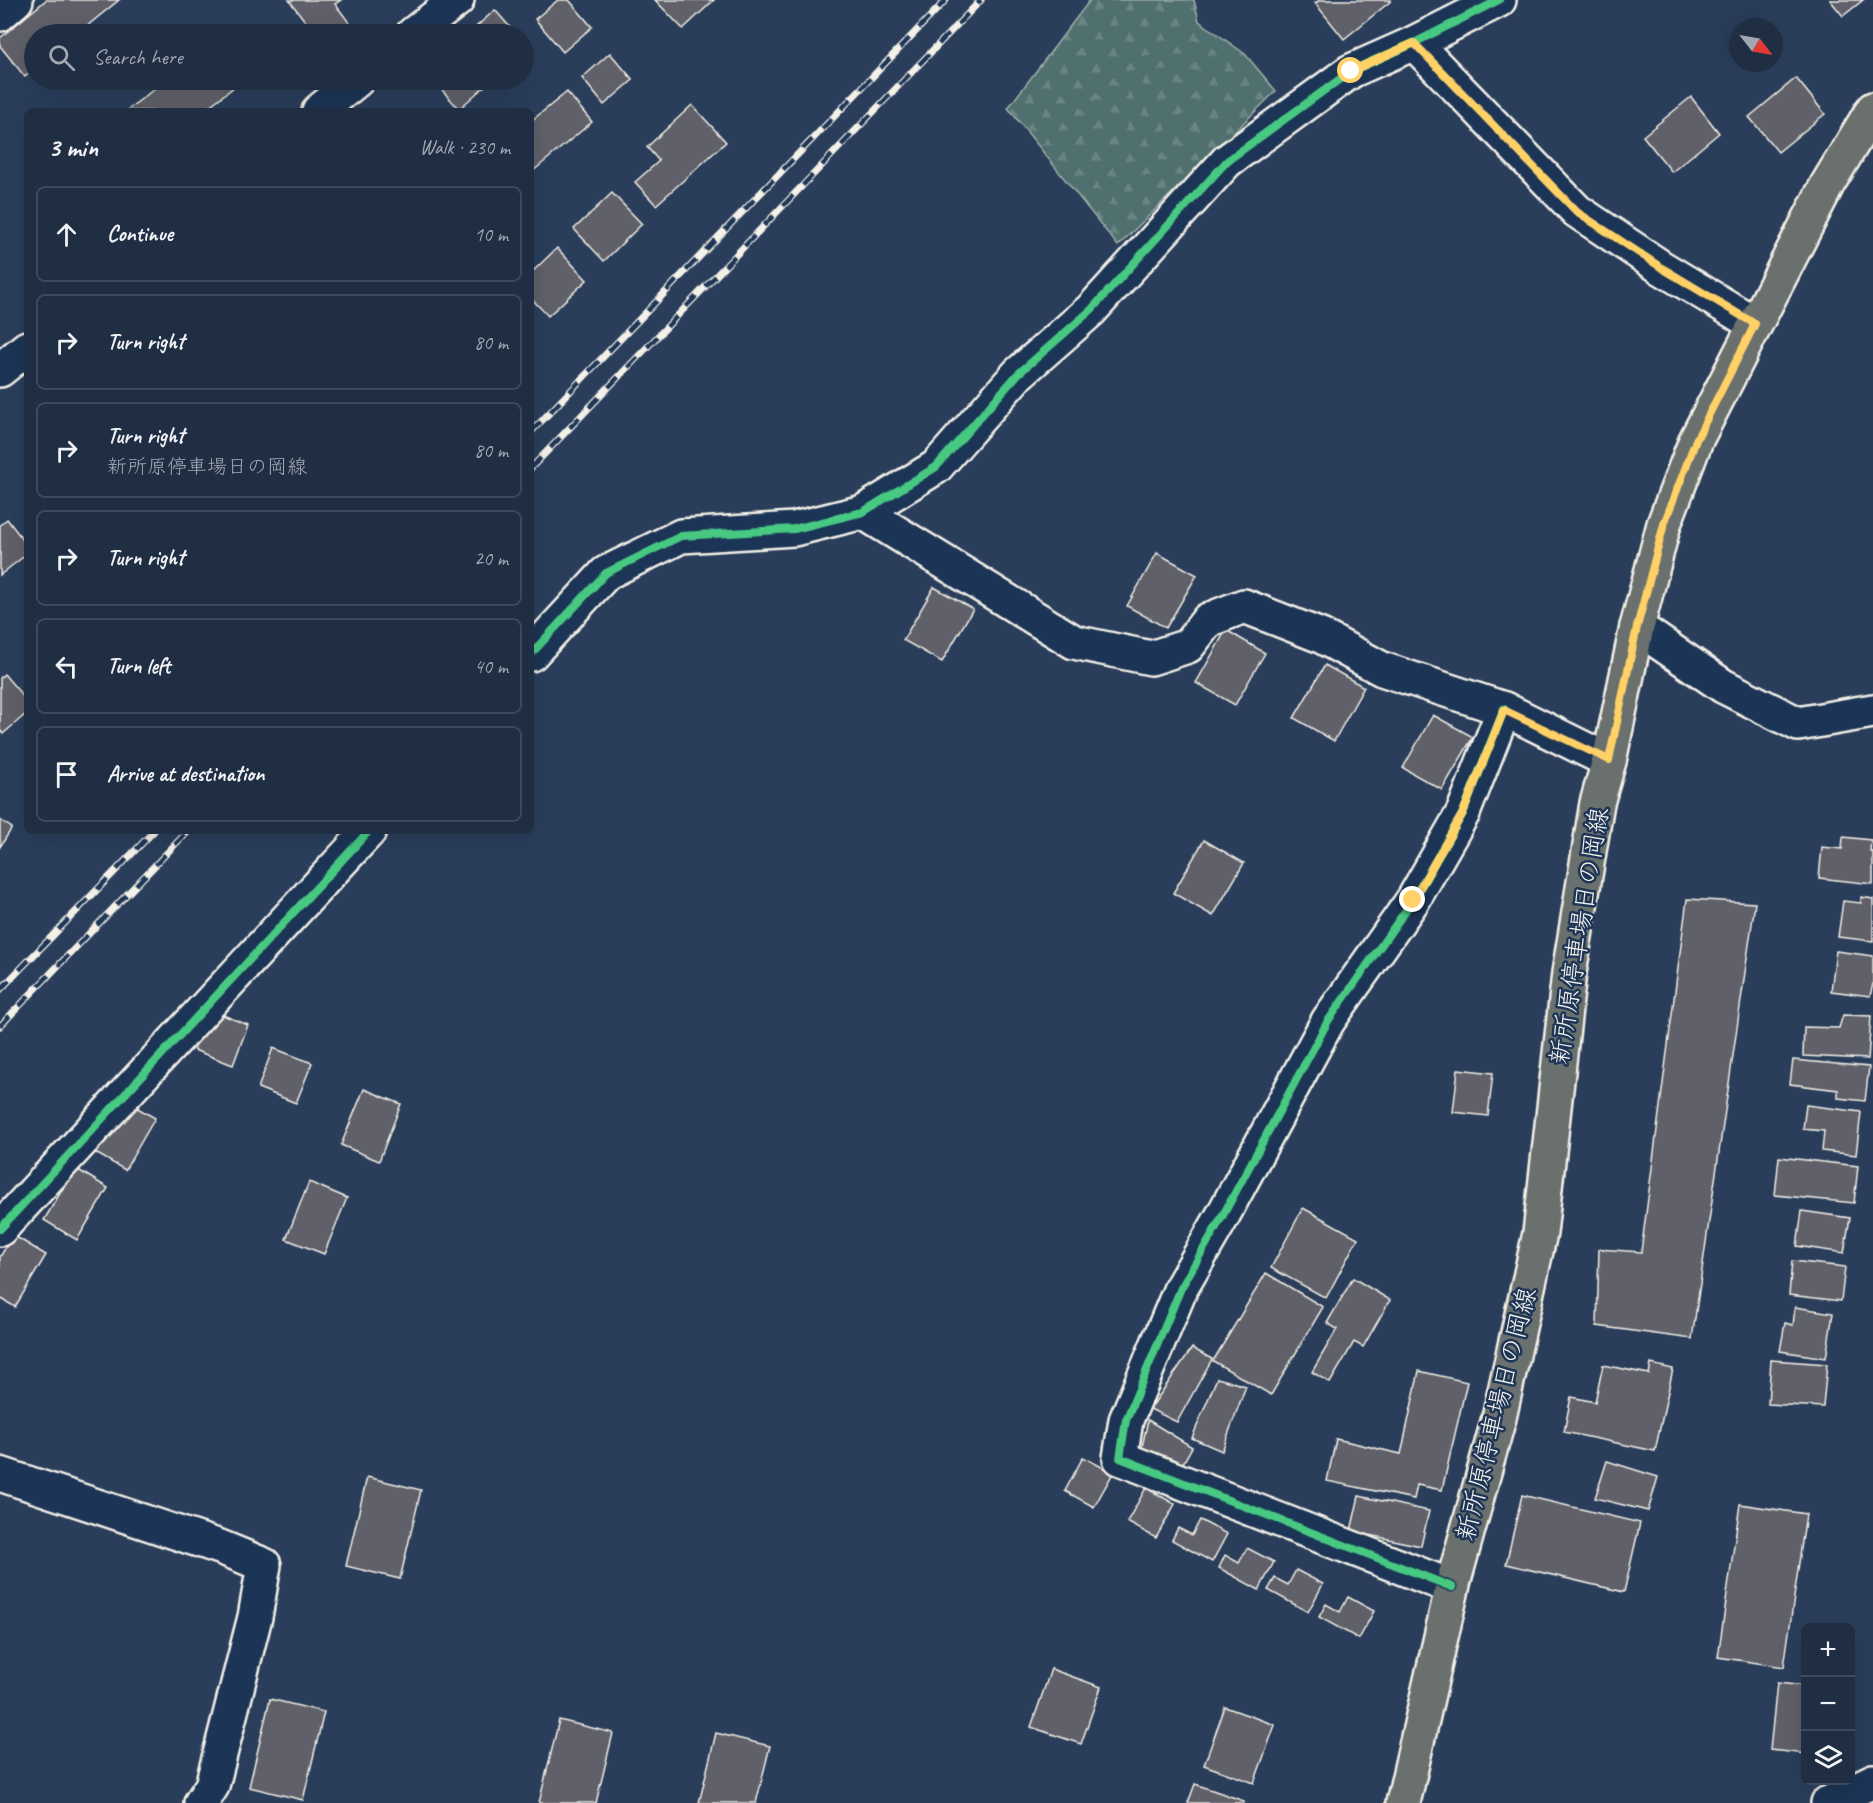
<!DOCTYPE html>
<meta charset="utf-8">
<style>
body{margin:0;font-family:Caveat,"Klee One",sans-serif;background:#28364b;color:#f1f3f6}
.controls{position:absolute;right:18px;bottom:18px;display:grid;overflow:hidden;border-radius:9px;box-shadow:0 6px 24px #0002}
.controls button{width:54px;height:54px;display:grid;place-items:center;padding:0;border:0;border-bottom:2px solid #3d4a5d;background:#202e44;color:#f1f3f6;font:30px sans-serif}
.compass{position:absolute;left:1729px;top:18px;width:54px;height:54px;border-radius:50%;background:#202e44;box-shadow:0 6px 24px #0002;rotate:121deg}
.stop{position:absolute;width:18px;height:18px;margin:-14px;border:4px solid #ffd166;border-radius:50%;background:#fff}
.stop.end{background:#ffd166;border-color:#fff;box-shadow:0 2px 6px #0008}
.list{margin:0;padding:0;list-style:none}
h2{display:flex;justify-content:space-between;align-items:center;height:78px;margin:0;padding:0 24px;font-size:26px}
h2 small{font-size:20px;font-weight:400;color:#a2a8b2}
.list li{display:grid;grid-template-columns:39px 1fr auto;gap:18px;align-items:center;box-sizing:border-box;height:96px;margin:0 12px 12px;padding:0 12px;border:2px solid #3d4a5d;border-radius:9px}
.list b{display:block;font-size:22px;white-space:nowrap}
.list p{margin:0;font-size:20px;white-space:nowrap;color:#a2a8b2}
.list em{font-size:20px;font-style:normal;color:#a2a8b2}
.icon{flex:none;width:33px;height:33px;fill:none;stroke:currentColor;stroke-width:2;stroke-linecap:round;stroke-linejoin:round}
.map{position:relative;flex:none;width:1873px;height:1803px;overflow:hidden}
.search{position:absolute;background:#202e44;box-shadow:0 6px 24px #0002;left:24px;top:24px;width:510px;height:66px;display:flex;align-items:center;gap:15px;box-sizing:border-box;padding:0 21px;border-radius:33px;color:#a2a8b2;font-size:22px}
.panel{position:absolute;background:#202e44;box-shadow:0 6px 24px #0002;left:24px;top:108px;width:510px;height:726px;border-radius:9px}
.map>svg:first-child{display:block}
.forest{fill:url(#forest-firs);stroke:#a2b0ab;stroke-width:1.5}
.building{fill:#60616a;stroke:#f4f1e8;stroke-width:1.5}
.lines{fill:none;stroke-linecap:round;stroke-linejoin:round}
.minor-casing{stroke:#f4f1e8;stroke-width:38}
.major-casing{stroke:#f4f1e8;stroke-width:38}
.minor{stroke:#1d3557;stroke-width:33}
.major{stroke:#6a706d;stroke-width:33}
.rail-casing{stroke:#f4f1e8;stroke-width:7}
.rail{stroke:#1d3557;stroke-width:4.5;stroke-dasharray:14;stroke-linecap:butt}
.cycleway-casing{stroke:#1d3557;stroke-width:11}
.cycleway{stroke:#46c982;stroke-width:8}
.route{stroke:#ffd166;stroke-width:8}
.labels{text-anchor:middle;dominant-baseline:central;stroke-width:5;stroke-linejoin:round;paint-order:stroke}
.street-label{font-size:26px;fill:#f4f1e8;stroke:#1d3557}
</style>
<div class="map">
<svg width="1873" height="1803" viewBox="0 0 1873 1803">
<defs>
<pattern id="forest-firs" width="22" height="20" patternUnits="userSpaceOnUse" patternTransform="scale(1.5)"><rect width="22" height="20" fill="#4f6f6e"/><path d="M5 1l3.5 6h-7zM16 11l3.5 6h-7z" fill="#698483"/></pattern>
</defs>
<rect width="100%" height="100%" fill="#2a3e5b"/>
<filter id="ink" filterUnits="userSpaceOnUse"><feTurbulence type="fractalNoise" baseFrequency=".0167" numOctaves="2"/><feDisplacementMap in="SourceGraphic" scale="12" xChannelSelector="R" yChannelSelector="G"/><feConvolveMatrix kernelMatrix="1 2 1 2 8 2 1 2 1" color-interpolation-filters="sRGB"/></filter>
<g filter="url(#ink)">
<!-- forest -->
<polygon class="forest" points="1090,0 1194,0 1199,21 1245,54 1276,91 1118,246 1008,108"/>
<!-- building -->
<g class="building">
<polygon points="46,0 119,0 77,34 34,34 34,69 25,77 0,46 0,38"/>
<polygon points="289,0 341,0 335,4 358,34 315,34"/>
<polygon points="558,0 569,0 592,27 563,52 535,19"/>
<polygon points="655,0 714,0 683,29"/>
<polygon points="1320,0 1391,0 1391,1 1344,39 1315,3"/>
<polygon points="1830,0 1863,0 1843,16"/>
<polygon points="495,10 516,34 468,34"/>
<polygon points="610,53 633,80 604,105 582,78"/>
<polygon points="1796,78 1825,114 1778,152 1749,117"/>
<polygon points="166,80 243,80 203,111 126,111"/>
<polygon points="433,80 483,80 487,84 459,109"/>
<polygon points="567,92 592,122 532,172 531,121"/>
<polygon points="1691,97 1719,133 1672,172 1643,136"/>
<polygon points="692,105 726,142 656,205 635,182 659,161 647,147"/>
<polygon points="612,193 642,224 604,261 574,229"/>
<polygon points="557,248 587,280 548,316 531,298 531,273"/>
<polygon points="7,519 27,545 27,554 0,575 0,525"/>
<polygon points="1157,553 1197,575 1166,628 1127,606"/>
<polygon points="934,587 973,609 942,662 903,640"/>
<polygon points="1226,630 1265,653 1235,705 1196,683"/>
<polygon points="1325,665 1364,687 1334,741 1294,718"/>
<polygon points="4,674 27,701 27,713 3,734 0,730 0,678"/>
<polygon points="1433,715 1473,737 1442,790 1403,768"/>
<polygon points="0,820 12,828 0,847"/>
<polygon points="1843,837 1871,840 1870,852 1873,852 1873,884 1819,878 1822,847 1842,849"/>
<polygon points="1204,840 1244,863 1213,916 1173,893"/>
<polygon points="1861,897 1873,899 1873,941 1838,937 1843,901 1861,903"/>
<polygon points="1687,899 1755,903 1692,1339 1597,1326 1599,1249 1641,1252"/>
<polygon points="1836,951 1873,956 1873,984 1870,996 1831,991"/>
<polygon points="210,1010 248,1025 233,1065 194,1050"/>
<polygon points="1843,1015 1871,1016 1868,1059 1803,1056 1804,1027 1839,1028"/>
<polygon points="273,1048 312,1063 296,1103 258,1088"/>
<polygon points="1793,1060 1869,1067 1865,1101 1838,1098 1838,1090 1790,1084"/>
<polygon points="1458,1069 1493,1073 1488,1116 1453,1112"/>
<polygon points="364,1089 401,1104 379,1161 341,1145"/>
<polygon points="122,1099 155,1118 125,1170 92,1151"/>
<polygon points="1806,1105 1861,1112 1856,1155 1822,1151 1824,1131 1803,1129"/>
<polygon points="1779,1157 1858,1166 1854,1203 1775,1195"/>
<polygon points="75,1168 108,1188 77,1240 44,1220"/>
<polygon points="309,1182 347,1198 324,1254 286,1239"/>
<polygon points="1303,1208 1358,1238 1326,1298 1271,1268"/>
<polygon points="1802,1211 1850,1218 1844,1253 1797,1246"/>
<polygon points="13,1235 46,1255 15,1307 0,1298 0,1257"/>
<polygon points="1792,1261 1845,1267 1841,1301 1789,1295"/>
<polygon points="1266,1273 1323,1307 1271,1395 1213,1361"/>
<polygon points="1353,1278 1390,1300 1363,1347 1354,1342 1330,1383 1312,1372 1337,1329 1327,1323"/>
<polygon points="1795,1307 1833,1313 1826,1358 1780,1351 1785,1323 1793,1325"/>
<polygon points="1192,1348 1212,1359 1177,1422 1150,1409"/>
<polygon points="1771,1360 1827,1364 1823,1407 1768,1404"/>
<polygon points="1651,1364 1673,1369 1655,1451 1564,1432 1571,1397 1595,1402 1603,1365 1649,1374"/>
<polygon points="1419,1371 1467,1382 1442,1490 1417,1485 1414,1499 1327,1481 1336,1439 1401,1454"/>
<polygon points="1217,1378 1246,1386 1222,1451 1192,1438"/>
<polygon points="1148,1420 1192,1447 1182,1465 1173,1460 1169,1467 1141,1451"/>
<polygon points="1083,1457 1113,1473 1094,1507 1065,1491"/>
<polygon points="1607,1461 1658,1477 1648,1511 1595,1498"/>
<polygon points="367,1477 421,1490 400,1579 346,1566"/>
<polygon points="1146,1488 1175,1504 1156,1538 1127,1522"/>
<polygon points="1522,1495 1640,1523 1624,1592 1506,1564"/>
<polygon points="1359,1496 1429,1511 1421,1546 1351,1531"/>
<polygon points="1740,1504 1806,1514 1784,1667 1718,1657"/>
<polygon points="1200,1520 1227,1534 1212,1562 1172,1540 1178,1528 1192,1535"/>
<polygon points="1247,1548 1274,1562 1259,1590 1219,1568 1225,1555 1239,1563"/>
<polygon points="1296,1570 1323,1584 1308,1612 1268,1590 1275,1578 1288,1585"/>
<polygon points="1348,1597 1374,1611 1359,1639 1319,1617 1326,1604 1340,1612"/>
<polygon points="1051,1669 1101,1687 1081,1744 1031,1727"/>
<polygon points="1777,1683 1806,1686 1806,1754 1770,1750"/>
<polygon points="270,1699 324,1712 303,1800 249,1787"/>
<polygon points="1225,1707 1275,1725 1254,1783 1204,1765"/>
<polygon points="559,1720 613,1733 596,1803 539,1803"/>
<polygon points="716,1733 770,1746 756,1803 699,1803"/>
<polygon points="1195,1784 1244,1801 1244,1803 1188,1803"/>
</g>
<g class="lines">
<!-- minor casing -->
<g class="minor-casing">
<g id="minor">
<polyline points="0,14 16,0"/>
<polyline points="413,34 457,0"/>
<polyline points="1414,43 1577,211 1662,268 1755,324"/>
<polyline points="319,111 357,80"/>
<polyline points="0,370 27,348"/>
<polyline points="863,512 1074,642 1151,658 1188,646 1208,620 1244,606 1321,636 1382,669 1504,709 1609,761"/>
<polyline points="1637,627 1723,686 1798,724 1873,711"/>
<polyline points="531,654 606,573 681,536 794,529 863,512 936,467 1018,374 1091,310 1227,161 1351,71 1414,43 1499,0"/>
<polyline points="0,1229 369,831"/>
<polyline points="0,1474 220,1547 264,1565 255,1617 212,1786 201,1803"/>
<polyline points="1452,1587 1120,1458 1126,1420 1181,1288 1222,1217 1328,1021 1413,900 1463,813 1504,709"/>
<polyline points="1828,1803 1873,1781"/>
</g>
</g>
<!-- major casing -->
<g class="major-casing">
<polyline id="major" points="1403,1803 1454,1580 1499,1418 1540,1233 1569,973 1597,803 1609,761 1637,627 1664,524 1696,440 1827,185 1873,109"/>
</g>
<!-- minor -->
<use href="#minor" class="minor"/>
<!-- major -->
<use href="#major" class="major"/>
<!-- rail casing -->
<g class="rail-casing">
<g id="rail">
<polyline points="531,432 946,0"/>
<polyline points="531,468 981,0"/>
<polyline points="0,990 154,831"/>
<polyline points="0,1026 188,831"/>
</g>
</g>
<!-- rail -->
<use href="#rail" class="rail"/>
<!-- cycleway casing -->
<g class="cycleway-casing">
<g id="cycleway">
<polyline points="531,654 606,573 681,536 794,529 863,512 936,467 1018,374 1091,310 1227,161 1351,71 1414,43 1499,0"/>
<polyline points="0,1229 369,831"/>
<polyline points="1452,1587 1120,1458 1126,1420 1181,1288 1222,1217 1328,1021 1413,900 1463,813 1504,709"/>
</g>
</g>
<!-- cycleway -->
<use href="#cycleway" class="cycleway"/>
</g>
</g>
<g class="lines" filter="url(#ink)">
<!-- route -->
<polyline class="route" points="1351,71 1414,43 1577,212 1662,268 1755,324 1696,440 1664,524 1637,627 1609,760 1504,710 1463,813 1413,900"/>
</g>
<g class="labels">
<!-- street labels -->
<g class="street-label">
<text transform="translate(1579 936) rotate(-81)">新所原停車場日の岡線</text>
<text transform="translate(1496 1414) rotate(-76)">新所原停車場日の岡線</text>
</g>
</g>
</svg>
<div class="controls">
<button>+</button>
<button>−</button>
<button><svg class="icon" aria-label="layers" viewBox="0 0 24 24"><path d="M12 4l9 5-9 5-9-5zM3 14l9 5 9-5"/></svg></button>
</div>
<svg class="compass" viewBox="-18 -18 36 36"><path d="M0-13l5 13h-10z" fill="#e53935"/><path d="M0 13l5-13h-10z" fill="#a2a8b2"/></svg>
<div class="stop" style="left:1351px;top:71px"></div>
<div class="stop end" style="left:1413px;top:900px"></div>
<div class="search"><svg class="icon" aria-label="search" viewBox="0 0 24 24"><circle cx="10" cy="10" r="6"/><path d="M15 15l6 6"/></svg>Search here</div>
<section class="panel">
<h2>3 min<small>Walk · 230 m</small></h2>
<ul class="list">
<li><svg class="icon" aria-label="ahead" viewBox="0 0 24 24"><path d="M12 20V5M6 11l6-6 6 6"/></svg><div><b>Continue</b></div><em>10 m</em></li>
<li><svg class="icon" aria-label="right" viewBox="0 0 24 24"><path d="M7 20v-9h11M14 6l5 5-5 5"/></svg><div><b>Turn right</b></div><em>80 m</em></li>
<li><svg class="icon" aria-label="right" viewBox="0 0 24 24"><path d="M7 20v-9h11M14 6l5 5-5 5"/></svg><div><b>Turn right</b><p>新所原停車場日の岡線</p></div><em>80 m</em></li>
<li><svg class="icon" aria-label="right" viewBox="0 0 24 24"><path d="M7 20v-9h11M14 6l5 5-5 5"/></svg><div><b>Turn right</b></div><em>20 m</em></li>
<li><svg class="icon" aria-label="left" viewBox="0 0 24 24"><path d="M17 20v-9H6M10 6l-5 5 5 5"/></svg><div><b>Turn left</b></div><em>40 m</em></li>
<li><svg class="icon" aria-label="arrive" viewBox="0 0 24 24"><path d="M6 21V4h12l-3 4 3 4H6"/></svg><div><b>Arrive at destination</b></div></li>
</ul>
</section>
</div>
